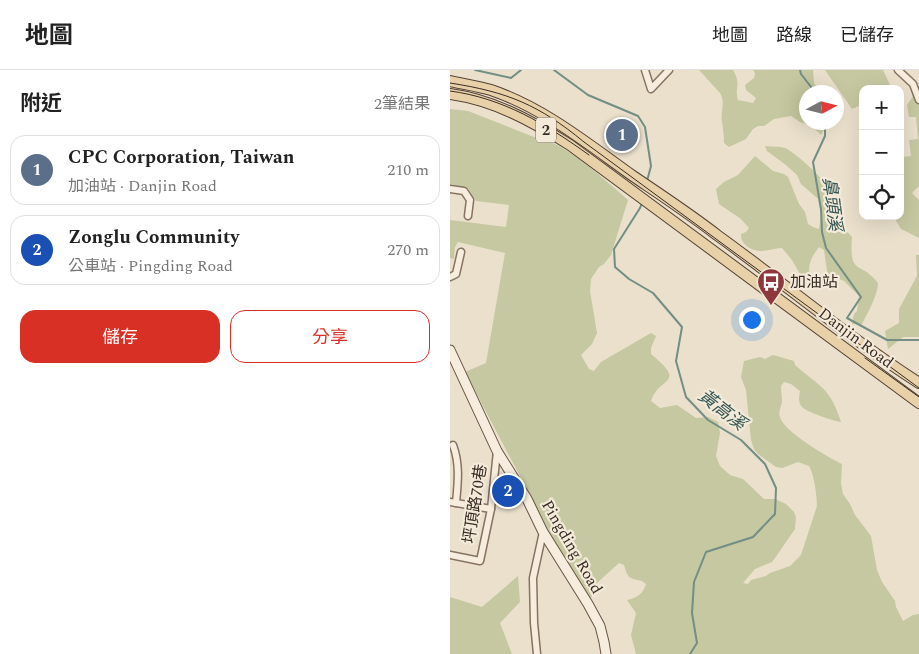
<!DOCTYPE html>
<html lang="zh-TW">
<meta charset="utf-8">
<style>
body{margin:0;font-family:Spectral,"Noto Sans TC",serif;background:#f6f6f6;color:#222}
.controls{position:absolute;right:15px;top:15px;display:grid;overflow:hidden;border-radius:10px;box-shadow:0 5px 20px #0002}
.controls button{width:45px;height:45px;display:grid;place-items:center;padding:0;border:0;border-bottom:1px solid #e0e0e0;background:#fff;color:#222;font:25px sans-serif}
.compass{position:absolute;left:349px;top:15px;width:45px;height:45px;border-radius:50%;background:#fff;box-shadow:0 5px 20px #0002;rotate:83deg}
.you{position:absolute;left:301px;top:249px;width:18px;height:18px;margin:-12px;border:4px solid #fff;border-radius:50%;background:#1a73e8;box-shadow:0 0 0 8px #1a73e833}
.badge{display:grid;place-items:center;width:32px;height:32px;border-radius:50%;background:#d93025;color:#fff;font-size:16px;font-weight:700}
.pin{position:absolute;translate:-50% -50%;border:2px solid #fff;box-shadow:0 1px 5px #0006}
.list{margin:0;padding:0;list-style:none}
h2{display:flex;justify-content:space-between;align-items:center;height:65px;margin:0;padding:0 20px;font-size:21px}
h2 small{font-size:16px;font-weight:400;color:#767676}
.list li{display:grid;grid-template-columns:32px 1fr auto;gap:15px;align-items:center;box-sizing:border-box;height:70px;margin:0 10px 10px;padding:0 10px;border:1px solid #e0e0e0;border-radius:15px}
.list b{display:block;font-size:19px;white-space:nowrap}
.list p{margin:0;font-size:16px;white-space:nowrap;color:#767676}
.list em{font-size:16px;font-style:normal;color:#767676}
.actions{display:flex;gap:10px;padding:15px 20px}
.actions a{flex:1;padding:11px 0;border:1px solid #d93025;border-radius:15px;text-align:center;font-size:18px;color:#d93025}
.actions .main{background:#d93025;color:#fff}
.icon{flex:none;width:28px;height:28px;fill:none;stroke:currentColor;stroke-width:2;stroke-linecap:round;stroke-linejoin:round}
.map{position:relative;flex:none;width:469px;height:584px;overflow:hidden}
header{display:flex;align-items:center;gap:30px;box-sizing:border-box;height:70px;padding:0 25px;background:#fff;border-bottom:1px solid #e0e0e0}
header strong{font-size:24px}
nav{display:flex;gap:28px;margin-inline-start:auto;font-size:18px}
main{display:flex}
aside{flex:1;background:#fff}
.map>svg:first-child{display:block}
.green{fill:#c5c8a0}
.lines{fill:none;stroke-linecap:round;stroke-linejoin:round}
.stream{stroke:#728e85;stroke-width:2}
.street-casing{stroke:#867361;stroke-width:9}
.secondary-casing{stroke:#685444;stroke-width:11}
.primary-casing{stroke:#544235;stroke-width:12}
.street{stroke:#f6edde;stroke-width:6}
.secondary{stroke:#f6edde;stroke-width:9}
.primary{stroke:#e8d1a9;stroke-width:10}
.tram{stroke:#382c23;stroke-width:1}
.labels{text-anchor:middle;dominant-baseline:central;stroke-width:4.5;stroke-linejoin:round;paint-order:stroke}
.shield{fill:#f3eada;stroke:#70655a;stroke-width:1}
.shield-label{font-size:15px;font-weight:bold;fill:#382c23}
.poi-label{font-size:16px;fill:#382c23;stroke:#f3eada;text-anchor:start}
.street-label{font-size:16px;fill:#382c23;stroke:#f3eada}
.water-label{font-size:18px;font-style:italic;fill:#345652;stroke:#f3eada}
</style>
<header>
<strong>地圖</strong>
<nav><a>地圖</a><a>路線</a><a>已儲存</a></nav>
</header>
<main>
<aside>
<h2>附近<small>2筆結果</small></h2>
<ul class="list">
<li><span class="badge" style="background:#5c6f8a">1</span><div><b>CPC Corporation, Taiwan</b><p>加油站 · Danjin Road</p></div><em>210 m</em></li>
<li><span class="badge" style="background:#1a4fb4">2</span><div><b>Zonglu Community</b><p>公車站 · Pingding Road</p></div><em>270 m</em></li>
</ul>
<div class="actions"><a class="main">儲存</a><a>分享</a></div>
</aside>
<div class="map">
<svg width="469" height="584" viewBox="0 0 469 584">
<rect width="100%" height="100%" fill="#eae0cc"/>
<!-- green -->
<g class="green">
<path d="M249 0H283C292 15 284 18 288 30L303 33 306 28 296 20 295 15 304 8 305 3 303 0H363L364 13 370 22H357V52L377 53V54L371 65 360 55 350 52 341 46 324 49 314 56H308L303 59 296 69 279 77 274 73C274 65 273 59 272 52 270 42 276 33 270 23Z"/>
<polygon points="375,0 433,0 442,19 413,19 413,34 402,39"/>
<polygon points="469,17 469,116 462,123 469,130 469,168 451,159 443,146 450,146 450,93 452,87 461,86 459,70 468,69 466,47 459,47 457,35"/>
<path d="M0 39 18 41 89 69C114 71 157 112 178 130L161 185 154 194 149 197 141 209 140 221 147 263 142 274 131 285 139 299 144 301 151 292 201 263 206 266 201 278V284C238 315 209 306 201 331L210 338 227 335 246 348 258 347 268 352 270 363 266 386 270 396 280 405 293 409 314 429H325L336 434 344 442 346 447 345 459 325 488 322 492 305 499 293 513 298 514 301 510 316 506 320 503 340 496 351 485 367 436C367 426 364 404 359 396L348 392 332 398 326 397 308 384 304 379 301 370 296 320 291 307 294 291 310 287 315 289 323 285 344 291 345 295C371 318 380 317 391 352 383 351 357 342 352 337 348 333 349 327 350 321L341 314 334 312 331 316C331 321 332 327 332 332 331 337 328 342 330 347 333 361 379 388 392 394L391 413 393 424 400 434 405 445 421 466 427 500 432 512 445 531 446 537 453 551 463 545 469 544V584H186L181 565 186 543 177 530C187 528 193 524 196 514L192 511C179 508 178 509 174 495L169 493 147 513 143 525 140 529 126 512 15 302 36 293 55 183 8 172 5 177 4 189 0 188V150L56 157 59 135 26 131 18 118 0 114Z"/>
<path d="M315 76C322 77 329 76 335 78 343 81 375 109 377 117 381 127 378 137 384 147 388 155 396 159 402 167 399 207 410 190 428 213 428 225 418 242 412 254H402L404 244 407 241 409 226 394 211 380 205 377 201 374 180 369 177C362 186 357 195 360 206L357 211 350 204 342 190 332 178C324 178 317 181 311 181 301 181 290 173 291 164L296 162 299 158 291 149 269 134 266 119 274 112 288 105 305 86 323 101 334 104 338 107 349 134 355 142 358 154 363 157 369 159 371 145 368 129 351 114 347 105 336 95 317 81Z"/>
<polygon points="466,185 469,185 469,267 453,267 438,279 435,261 449,253 449,239 467,206"/>
<polygon points="68,506 70,532 50,553 62,584 0,584 0,527 32,537"/>
</g>
<g class="lines">
<!-- stream -->
<g class="stream">
<polyline points="25,0 61,8 71,0"/>
<polyline points="104,0 138,25 188,46 195,57 201,96 197,111"/>
<polyline points="350,0 351,4 365,22"/>
<polyline points="375,52 375,66 363,92 371,139 372,162 376,178 411,227 397,248 437,270 469,270"/>
<polyline points="192,133 190,138 164,179 165,197 179,209 203,223 232,257 226,291 236,327 258,350 291,370 315,394 326,418 325,444 303,467 256,482 244,512 242,543 247,573 240,584"/>
</g>
<!-- street casing -->
<g class="street-casing">
<g id="street">
<polyline points="195,0 201,19 219,0"/>
<polyline points="448,0 463,14 469,30"/>
<polyline points="0,119 14,121 20,130 18,146"/>
<polyline points="0,207 6,204 11,182"/>
<path d="M3 375C10 394 8 412 6 433"/>
<polyline points="0,432 41,439"/>
<polyline points="0,485 30,491 41,439 47,381"/>
<polyline points="87,584 84,553 83,508 93,462"/>
</g>
</g>
<!-- secondary casing -->
<g class="secondary-casing">
<polyline id="secondary" points="0,280 47,381 77,429 93,462 138,534 150,556 154,572 156,584"/>
</g>
<!-- primary casing -->
<g class="primary-casing">
<g id="primary">
<path d="M0 11C13 14 28 16 41 20 94 38 138 74 183 106 211 125 240 144 267 165 335 214 399 268 469 313"/>
<path d="M0 24C44 30 82 51 120 75L469 333"/>
</g>
</g>
<!-- street -->
<use href="#street" class="street"/>
<!-- secondary -->
<use href="#secondary" class="secondary"/>
<!-- primary -->
<use href="#primary" class="primary"/>
<!-- tram -->
<g class="tram">
<path d="M0 13C58 22 89 35 134 72L469 318"/>
<path d="M0 21C53 28 96 54 139 85"/>
<polyline points="415,288 469,327"/>
</g>
</g>
<!-- icons -->
<defs>
<g id="bus-pin" transform="scale(1.4375)"><path d="M0 17L-7.5 6A9.5 9.5 0 1 1 7.5 6Z" fill="#8e383d" stroke="#f3eada"/><path d="M-5-6H5V4H4V6H2V4H-2V6H-4V4H-5ZM-3.5-4V0h7V-4ZM-3.5 1.2v1.5H-2V1.2ZM2 1.2v1.5H3.5V1.2Z" fill="#fff"/></g>
</defs>
<g fill-rule="evenodd">
<use href="#bus-pin" x="321" y="212"/>
</g>
<g class="labels">
<!-- shield labels -->
<rect class="shield" x="86" y="47.5" width="20" height="25" rx="4"/>
<g class="shield-label">
<text x="96" y="60">2</text>
</g>
<!-- poi labels -->
<g class="poi-label">
<text x="340" y="212">加油站</text>
</g>
<!-- street labels -->
<g class="street-label">
<text transform="translate(406 268) rotate(37)">Danjin Road</text>
<text transform="translate(25 434) rotate(-81)">坪頂路70巷</text>
<text transform="translate(122 477) rotate(60)">Pingding Road</text>
</g>
<!-- water labels -->
<g class="water-label">
<text transform="translate(382 134) rotate(83)">鼻頭溪</text>
<text transform="translate(272 340) rotate(38)">黃高溪</text>
</g>
</g>
</svg>
<div class="controls">
<button>+</button>
<button>−</button>
<button><svg class="icon" aria-label="locate" viewBox="0 0 24 24"><circle cx="12" cy="12" r="6"/><path d="M12 2v4M12 18v4M2 12h4M18 12h4"/></svg></button>
</div>
<svg class="compass" viewBox="-18 -18 36 36"><path d="M0-13l5 13h-10z" fill="#e53935"/><path d="M0 13l5-13h-10z" fill="#767676"/></svg>
<div class="you"></div>
<div class="pin badge" style="left:172px;top:65px;background:#5c6f8a">1</div>
<div class="pin badge" style="left:58px;top:421px;background:#1a4fb4">2</div>
</div>
</main>
